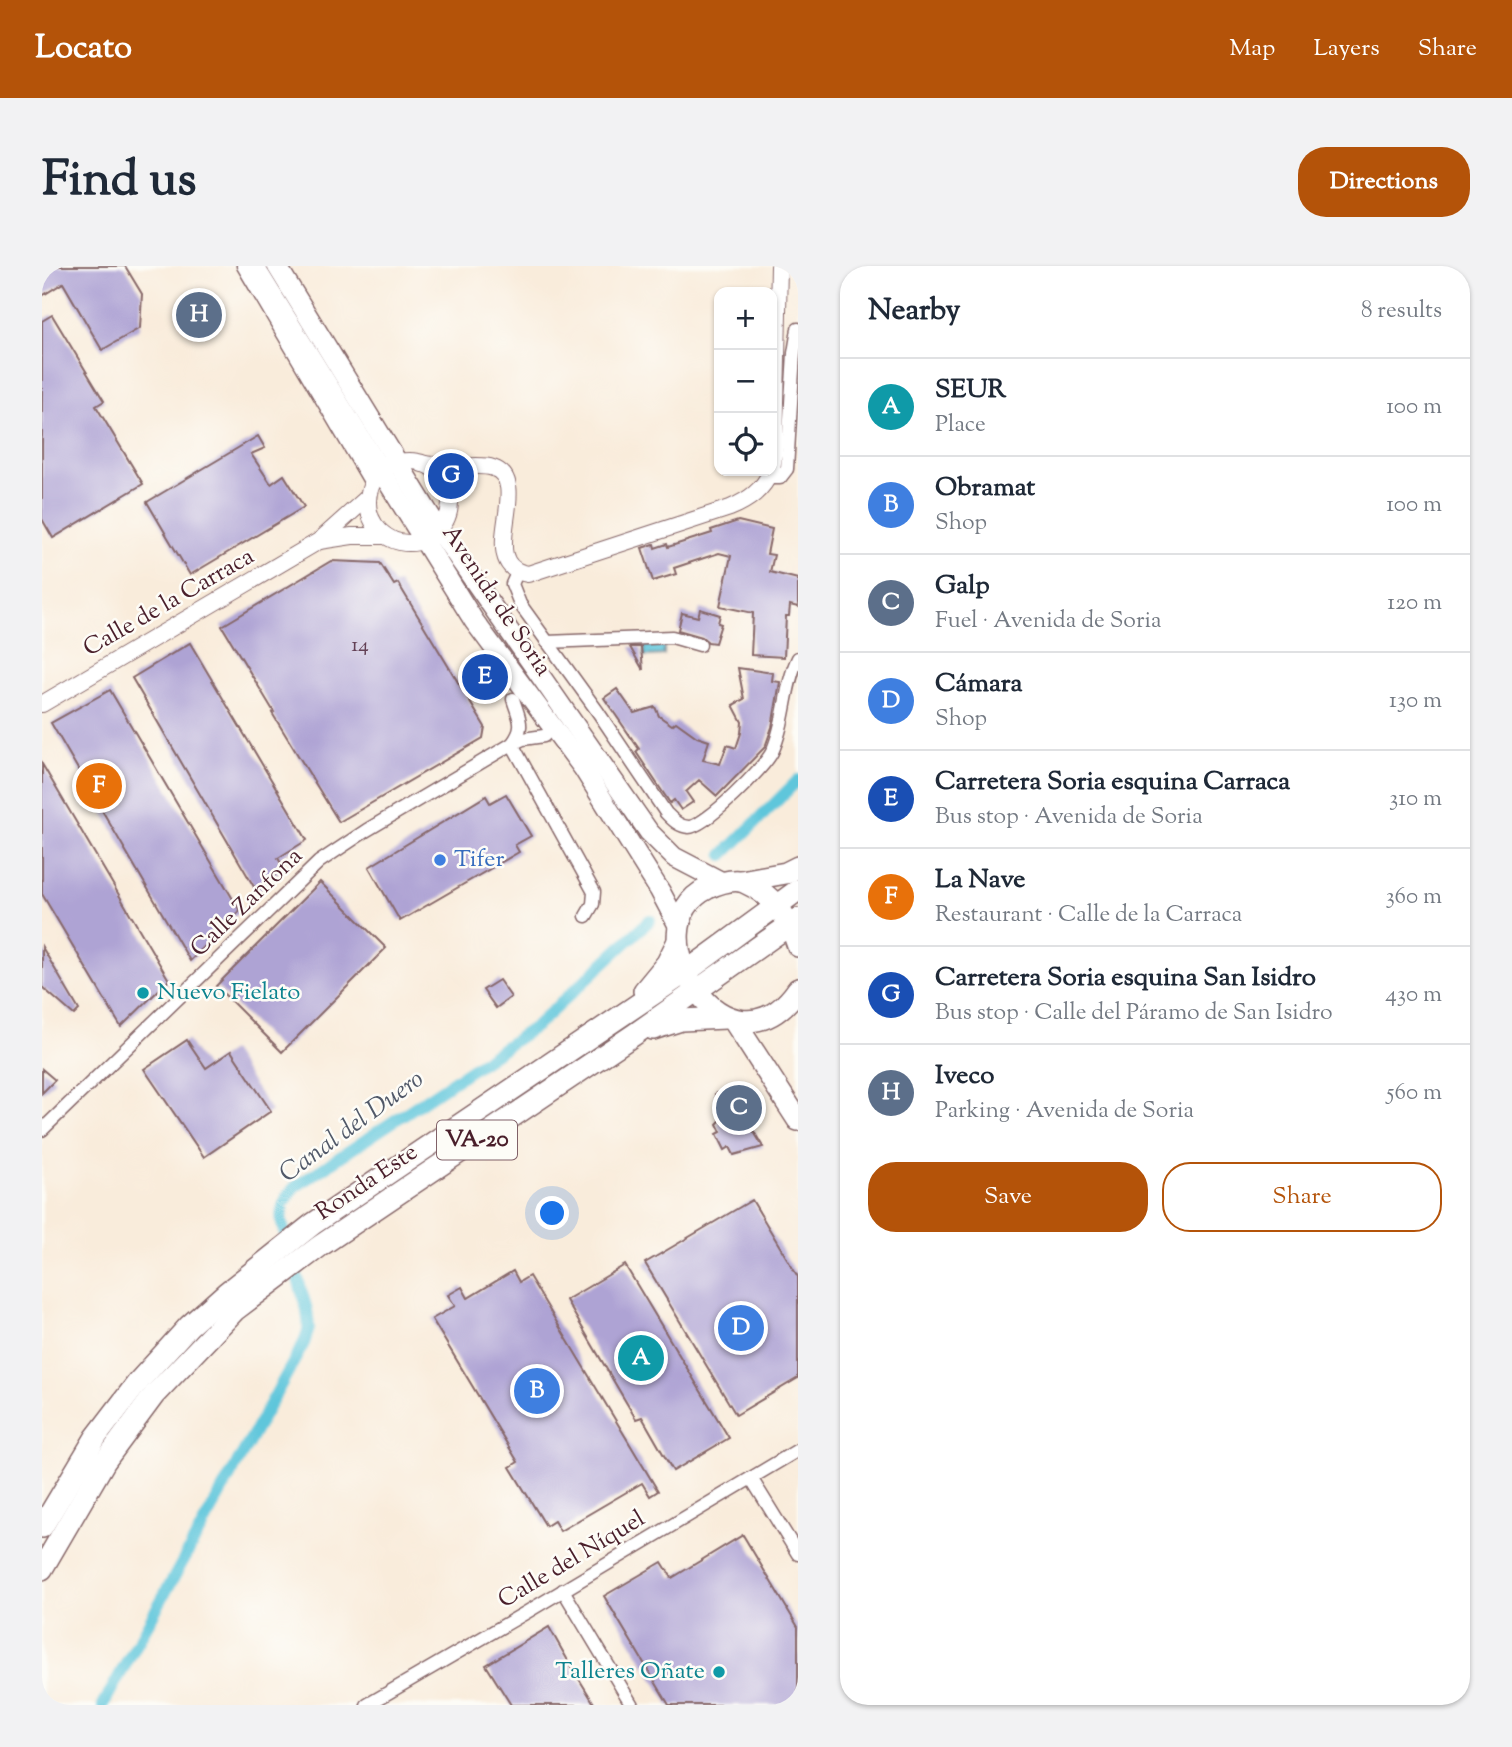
<!DOCTYPE html>
<meta charset="utf-8">
<style>
body{margin:0;font-family:"Sorts Mill Goudy",serif;background:#f2f2f3;color:#1f2937}
.controls{position:absolute;right:21px;top:21px;display:grid;overflow:hidden;border-radius:14px;box-shadow:0 2px 5px #0004}
.controls button{width:63px;height:63px;display:grid;place-items:center;padding:0;border:0;border-bottom:2px solid #e0e1e3;background:#fff;color:#1f2937;font:35px sans-serif}
.you{position:absolute;left:511px;top:948px;width:24px;height:24px;margin:-18px;border:5px solid #fff;border-radius:50%;background:#1a73e8;box-shadow:0 0 0 10px #1a73e833}
.badge{display:grid;place-items:center;width:46px;height:46px;border-radius:50%;background:#b45309;color:#fff;font-size:23px;font-weight:700}
.pin{position:absolute;translate:-50% -50%;border:4px solid #fff;box-shadow:0 2px 7px #0006}
.list{margin:0;padding:0;list-style:none}
h2{display:flex;justify-content:space-between;align-items:center;height:91px;margin:0;padding:0 28px;font-size:30px}
h2 small{font-size:23px;font-weight:400;color:#747a83}
.list li{display:grid;grid-template-columns:46px 1fr auto;gap:21px;align-items:center;box-sizing:border-box;height:98px;padding:0 28px;border-top:2px solid #e0e1e3}
.list b{display:block;font-size:26px;white-space:nowrap}
.list p{margin:0;font-size:23px;white-space:nowrap;color:#747a83}
.list em{font-size:23px;font-style:normal;color:#747a83}
.actions{display:flex;gap:14px;padding:21px 28px}
.actions a{flex:1;padding:16px 0;border:2px solid #b45309;border-radius:28px;text-align:center;font-size:24px;color:#b45309}
.actions .main{background:#b45309;color:#fff}
.icon{flex:none;width:38px;height:38px;fill:none;stroke:currentColor;stroke-width:2;stroke-linecap:round;stroke-linejoin:round}
.map{position:relative;flex:none;width:756px;height:1439px;overflow:hidden;border-radius:28px}
header{display:flex;align-items:center;gap:42px;box-sizing:border-box;height:98px;padding:0 35px;background:#b45309;color:#fff}
header strong{font-size:33px}
nav{display:flex;gap:38px;margin-inline-start:auto;font-size:24px}
.intro{display:flex;align-items:center;justify-content:space-between;box-sizing:border-box;height:168px;padding:0 42px}
h1{margin:0;font-size:49px}
.button{padding:18px 32px;border-radius:28px;background:#b45309;color:#fff;font-size:24px;font-weight:700}
main{display:flex;gap:42px;padding:0 42px}
aside{flex:1;background:#fff;border-radius:28px;box-shadow:0 2px 5px #0004}
.map>svg:first-child{display:block}
.water{fill:#5ec6db;stroke:#547283;stroke-width:2}
.lines{fill:none;stroke-linecap:round;stroke-linejoin:round}
.canal{stroke:#5ec6db;stroke-width:12}
.building{fill:#aea3d4}
.street-casing{stroke:#876769;stroke-width:15}
.secondary-casing{stroke:#876769;stroke-width:18}
.primary-casing{stroke:#876769;stroke-width:22}
.highway-casing{stroke:#876769;stroke-width:24}
.street{stroke:#fff;stroke-width:12}
.secondary{stroke:#fff;stroke-width:16}
.primary{stroke:#fff;stroke-width:19}
.highway{stroke:#fff;stroke-width:21}
.shop-dot{fill:#3f7fe0;stroke:#fdfcf7;stroke-width:2.5}
.culture-dot{fill:#0f9aa8;stroke:#fdfcf7;stroke-width:2.5}
.labels{text-anchor:middle;dominant-baseline:central;stroke-width:5;stroke-linejoin:round;paint-order:stroke}
.number-label{font-size:21px;fill:#634055}
.shield{fill:#fdfcf7;stroke:#806168;stroke-width:2}
.shield-label{font-size:23px;font-weight:bold;fill:#4a1f2b}
.street-label{font-size:24px;fill:#4a1f2b;stroke:#fdfcf7}
.shop-label{font-size:24px;fill:#366cbe;stroke:#fdfcf7;text-anchor:start}
.culture-label{font-size:24px;fill:#0d838f;stroke:#fdfcf7;text-anchor:start}
.water-label{font-size:26px;font-style:italic;fill:#515969;stroke:#fdfcf7}
</style>
<header>
<strong>Locato</strong>
<nav><a>Map</a><a>Layers</a><a>Share</a></nav>
</header>
<div class="intro"><h1>Find us</h1><a class="button">Directions</a></div>
<main>
<div class="map">
<svg width="756" height="1439" viewBox="0 0 756 1439">
<rect width="100%" height="100%" fill="#fdfcf7"/>
<filter id="ink" filterUnits="userSpaceOnUse"><feTurbulence type="fractalNoise" baseFrequency=".0143" numOctaves="2"/><feDisplacementMap in="SourceGraphic" scale="14" xChannelSelector="R" yChannelSelector="G"/><feConvolveMatrix kernelMatrix="1 2 1 2 8 2 1 2 1" color-interpolation-filters="sRGB"/></filter>
<filter id="wash" filterUnits="userSpaceOnUse"><feTurbulence type="fractalNoise" baseFrequency=".00686" numOctaves="4" result="noise"/><feDisplacementMap in="SourceGraphic" scale="28" xChannelSelector="R" yChannelSelector="G"/><feGaussianBlur stdDeviation="1.57" result="paint"/><feColorMatrix in="noise" values="0 0 0 0 0 0 0 0 0 0 0 0 0 0 0 0 0 1.4 0 .05"/><feComposite in="paint" operator="in"/></filter>
<g filter="url(#wash)">
<rect width="100%" height="100%" fill="#f9ecdb"/>
<!-- water -->
<polygon class="water" points="622,379 622,389 603,390 602,380"/>
<g class="lines">
<!-- canal -->
<g class="canal">
<polyline points="681,589 756,514"/>
<path d="M61 1439 262 1077 267 1062 265 1044 239 954C240 940 243 932 253 921L494 760 608 654"/>
</g>
</g>
<g id="blocks">
<!-- building -->
<g class="building">
<polygon points="0,0 83,0 100,28 98,62 60,84 21,17 0,30"/>
<polygon points="10,49 62,135 54,140 101,218 11,272 0,253 0,55"/>
<polygon points="216,170 223,182 209,188 229,218 242,209 262,241 148,309 105,236"/>
<polygon points="696,255 730,263 725,288 732,289 728,306 756,313 756,341 748,339 747,350 744,350 742,391 709,389 711,347 678,340 689,290 677,287 632,302 634,308 611,315 600,282 612,278 613,282 625,278 626,281 670,267 669,264"/>
<polygon points="289,295 338,297 352,319 356,317 443,461 441,472 297,556 230,447 232,446 180,360"/>
<polygon points="658,343 678,349 676,357 679,358 673,377 666,376 660,371 636,364 640,347 656,351"/>
<polygon points="148,377 265,574 236,592 241,601 215,626 90,412"/>
<polygon points="588,381 599,381 601,404"/>
<polygon points="696,402 731,407 730,415 738,416 730,461 723,481 675,530 657,514 644,526 651,536 639,544 632,534 628,537 594,486 597,483 562,432 575,423 592,447 613,441 617,450 630,459 634,456 655,471 667,475 661,494 678,498 685,479 694,482 699,467 700,456 691,439 702,433"/>
<polygon points="68,424 198,645 148,695 9,457"/>
<polygon points="0,498 127,714 79,761 0,628"/>
<polygon points="464,528 489,570 473,579 477,586 358,655 327,601 444,530 448,537"/>
<polygon points="278,616 344,682 240,786 174,720"/>
<polygon points="0,681 37,744 32,749 0,721"/>
<polygon points="457,714 469,731 454,742 441,724"/>
<polygon points="145,774 164,802 189,785 229,845 162,891 102,803"/>
<polygon points="0,803 13,814 0,827"/>
<polygon points="682,824 683,838 674,836 673,828"/>
<polygon points="695,837 721,881 692,889 688,881 683,884 675,868 679,866 675,858"/>
<polygon points="710,934 756,1011 756,1112 694,1149 603,997"/>
<polygon points="583,999 687,1172 631,1205 600,1151 594,1153 524,1034"/>
<polygon points="471,1005 477,1016 487,1010 616,1225 608,1230 600,1217 518,1265 512,1255 504,1260 468,1201 476,1196 390,1053 413,1040 406,1029 420,1021 426,1032"/>
<polygon points="701,1269 756,1361 756,1439 627,1439 562,1330 620,1296 630,1312"/>
<polygon points="507,1361 529,1400 553,1439 469,1439 444,1399"/>
</g>
</g>
</g>
<g filter="url(#ink)">
<use href="#blocks" fill-opacity="0" stroke="#876769" stroke-width="2"/>
<g class="lines">
<!-- street casing -->
<g class="street-casing">
<g id="street">
<polyline points="201,0 330,219"/>
<polyline points="726,212 738,212 745,203 752,87 756,63"/>
<path d="M475 307 470 318 478 338 556 446 624 547C630 553 637 561 647 561 663 561 723 501 730 486 744 456 742 421 756 392"/>
<polyline points="505,376 630,371 658,379"/>
<polyline points="470,478 552,626 551,638 544,650"/>
<path d="M470 478C484 460 477 453 471 433"/>
<polyline points="0,864 277,596 325,564 470,478 481,473 502,470"/>
<polyline points="709,1212 756,1288"/>
<polyline points="521,1324 590,1439"/>
<polyline points="325,1439 485,1346 756,1184"/>
</g>
</g>
<!-- secondary casing -->
<g class="secondary-casing">
<g id="secondary">
<circle cx="367" cy="236" r="41"/>
<path d="M380 198C391 199 402 200 413 201 425 201 439 198 451 202 493 216 431 300 486 308L688 242C707 234 721 224 729 205"/>
<polyline points="730,204 733,181 737,0"/>
<polyline points="277,275 310,270 344,270"/>
<polyline points="0,438 277,275 326,231"/>
</g>
</g>
<!-- primary casing -->
<g class="primary-casing">
<g id="primary">
<polyline points="212,0 432,355 541,502 618,625 636,659"/>
<polyline points="235,0 397,264 607,566 632,591 680,616"/>
</g>
</g>
<!-- highway casing -->
<g class="highway-casing">
<g id="highway">
<polyline points="699,615 744,607 756,601"/>
<path d="M756 680C747 652 730 628 702 616 691 612 677 617 666 622 585 662 687 822 756 723"/>
<polyline points="602,725 625,697 636,675"/>
<polyline points="692,755 756,854"/>
<polyline points="611,763 639,754 684,752"/>
<polyline points="0,1261 54,1171 96,1116 147,1060 184,1027 271,958 644,706 756,624"/>
<polyline points="0,1303 63,1195 112,1129 193,1044 278,980 593,768 756,653"/>
</g>
</g>
<!-- street -->
<use href="#street" class="street"/>
<!-- secondary -->
<use href="#secondary" class="secondary"/>
<!-- primary -->
<use href="#primary" class="primary"/>
<!-- highway -->
<use href="#highway" class="highway"/>
</g>
</g>
<!-- markers -->
<circle class="shop-dot" cx="398" cy="594" r="7"/>
<g class="culture-dot">
<circle cx="101" cy="727" r="7"/>
<circle cx="677" cy="1406" r="7"/>
</g>
<g class="labels">
<!-- number labels -->
<g class="number-label">
<text x="318" y="380">14</text>
</g>
<!-- shield labels -->
<rect class="shield" x="395" y="854.5" width="80" height="39" rx="5"/>
<g class="shield-label">
<text x="435" y="874">VA-20</text>
</g>
<!-- street labels -->
<g class="street-label">
<text transform="translate(454 335) rotate(56)">Avenida de Soria</text>
<text transform="translate(127 337) rotate(-30)">Calle de la Carraca</text>
<text transform="translate(205 637) rotate(-44)">Calle Zanfona</text>
<text transform="translate(325 917) rotate(-34)">Ronda Este</text>
<text transform="translate(530 1294) rotate(-31)">Calle del Níquel</text>
</g>
<!-- shop labels -->
<g class="shop-label">
<text x="412" y="594">Tifer</text>
</g>
<!-- culture labels -->
<g class="culture-label">
<text x="115" y="727">Nuevo Fielato</text>
<text x="663" y="1406" text-anchor="end">Talleres Oñate</text>
</g>
<!-- water labels -->
<g class="water-label">
<text transform="translate(310 861) rotate(-36)">Canal del Duero</text>
</g>
</g>
</svg>
<div class="controls">
<button>+</button>
<button>−</button>
<button><svg class="icon" aria-label="locate" viewBox="0 0 24 24"><circle cx="12" cy="12" r="6"/><path d="M12 2v4M12 18v4M2 12h4M18 12h4"/></svg></button>
</div>
<div class="you"></div>
<div class="pin badge" style="left:599px;top:1092px;background:#0f9aa8">A</div>
<div class="pin badge" style="left:495px;top:1125px;background:#3f7fe0">B</div>
<div class="pin badge" style="left:697px;top:842px;background:#5c6f8a">C</div>
<div class="pin badge" style="left:699px;top:1062px;background:#3f7fe0">D</div>
<div class="pin badge" style="left:443px;top:411px;background:#1a4fb4">E</div>
<div class="pin badge" style="left:57px;top:520px;background:#e8710a">F</div>
<div class="pin badge" style="left:409px;top:210px;background:#1a4fb4">G</div>
<div class="pin badge" style="left:157px;top:49px;background:#5c6f8a">H</div>
</div>
<aside>
<h2>Nearby<small>8 results</small></h2>
<ul class="list">
<li><span class="badge" style="background:#0f9aa8">A</span><div><b>SEUR</b><p>Place</p></div><em>100 m</em></li>
<li><span class="badge" style="background:#3f7fe0">B</span><div><b>Obramat</b><p>Shop</p></div><em>100 m</em></li>
<li><span class="badge" style="background:#5c6f8a">C</span><div><b>Galp</b><p>Fuel · Avenida de Soria</p></div><em>120 m</em></li>
<li><span class="badge" style="background:#3f7fe0">D</span><div><b>Cámara</b><p>Shop</p></div><em>130 m</em></li>
<li><span class="badge" style="background:#1a4fb4">E</span><div><b>Carretera Soria esquina Carraca</b><p>Bus stop · Avenida de Soria</p></div><em>310 m</em></li>
<li><span class="badge" style="background:#e8710a">F</span><div><b>La Nave</b><p>Restaurant · Calle de la Carraca</p></div><em>360 m</em></li>
<li><span class="badge" style="background:#1a4fb4">G</span><div><b>Carretera Soria esquina San Isidro</b><p>Bus stop · Calle del Páramo de San Isidro</p></div><em>430 m</em></li>
<li><span class="badge" style="background:#5c6f8a">H</span><div><b>Iveco</b><p>Parking · Avenida de Soria</p></div><em>560 m</em></li>
</ul>
<div class="actions"><a class="main">Save</a><a>Share</a></div>
</aside>
</main>
